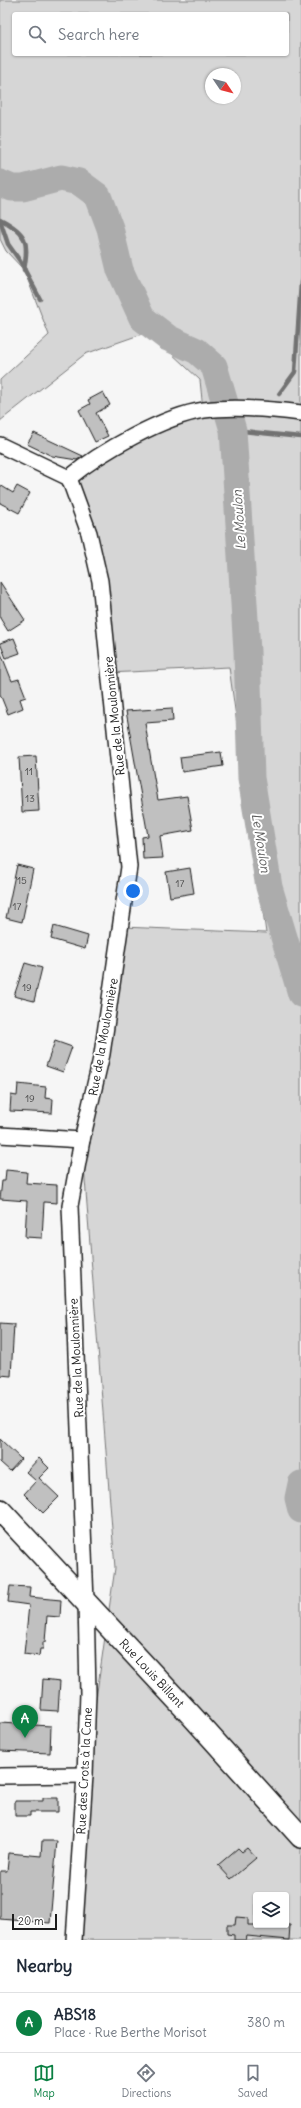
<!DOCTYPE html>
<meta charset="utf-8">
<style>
body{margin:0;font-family:Delius,sans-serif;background:#f6f6f7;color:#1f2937}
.controls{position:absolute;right:12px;bottom:12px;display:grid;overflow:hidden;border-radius:4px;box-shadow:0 1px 3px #0004}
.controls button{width:36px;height:36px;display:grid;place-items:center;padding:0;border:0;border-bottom:1px solid #e0e1e3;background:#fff;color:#1f2937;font:20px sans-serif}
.compass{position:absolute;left:205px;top:68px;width:36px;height:36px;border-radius:50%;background:#fff;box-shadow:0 1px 3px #0004;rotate:125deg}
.scale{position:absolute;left:12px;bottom:10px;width:45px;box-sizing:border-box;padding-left:4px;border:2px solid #1c1c1c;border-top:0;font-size:11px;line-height:14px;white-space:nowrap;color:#1c1c1c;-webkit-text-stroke:3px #fff;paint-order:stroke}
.you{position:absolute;left:133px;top:891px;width:14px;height:14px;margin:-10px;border:3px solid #fff;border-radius:50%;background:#1a73e8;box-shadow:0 0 0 6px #1a73e833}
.badge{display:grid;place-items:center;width:26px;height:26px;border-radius:50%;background:#0b8043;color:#fff;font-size:13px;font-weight:700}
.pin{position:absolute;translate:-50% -33px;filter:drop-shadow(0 1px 2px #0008)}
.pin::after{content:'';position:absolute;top:21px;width:14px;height:12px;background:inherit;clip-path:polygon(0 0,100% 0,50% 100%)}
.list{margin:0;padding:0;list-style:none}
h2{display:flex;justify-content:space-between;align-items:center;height:52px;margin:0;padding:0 16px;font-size:17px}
h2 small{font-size:13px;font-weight:400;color:#747a83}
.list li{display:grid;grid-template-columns:26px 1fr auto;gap:12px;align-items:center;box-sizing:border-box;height:60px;padding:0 16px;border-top:1px solid #e0e1e3}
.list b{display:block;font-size:15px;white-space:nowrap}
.list p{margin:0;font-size:13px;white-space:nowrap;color:#747a83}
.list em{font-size:13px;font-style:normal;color:#747a83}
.icon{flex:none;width:22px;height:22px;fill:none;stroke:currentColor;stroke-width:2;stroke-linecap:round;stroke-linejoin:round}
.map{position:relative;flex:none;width:301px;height:1940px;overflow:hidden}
.search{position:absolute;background:#fff;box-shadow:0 1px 3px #0004;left:12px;right:12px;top:12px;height:44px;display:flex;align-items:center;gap:10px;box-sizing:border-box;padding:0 14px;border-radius:4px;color:#747a83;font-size:15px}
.sheet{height:112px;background:#fff}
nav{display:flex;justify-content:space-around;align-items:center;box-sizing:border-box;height:56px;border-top:1px solid #e0e1e3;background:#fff;font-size:11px;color:#747a83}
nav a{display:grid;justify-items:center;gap:2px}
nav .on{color:#0b8043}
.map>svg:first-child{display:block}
.green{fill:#d6d6d6;stroke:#797979;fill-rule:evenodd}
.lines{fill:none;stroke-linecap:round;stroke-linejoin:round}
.stream{stroke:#727272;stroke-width:4.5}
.river{stroke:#acacac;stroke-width:27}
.building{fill:#c0c0c0;stroke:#1c1c1c}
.street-casing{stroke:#1c1c1c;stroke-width:18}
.secondary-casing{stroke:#1c1c1c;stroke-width:24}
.street{stroke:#fff;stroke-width:15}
.secondary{stroke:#fff;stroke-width:21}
.labels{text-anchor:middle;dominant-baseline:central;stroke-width:4;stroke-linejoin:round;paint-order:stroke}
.number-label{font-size:10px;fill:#454545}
.street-label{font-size:12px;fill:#1c1c1c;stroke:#fff}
.water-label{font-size:13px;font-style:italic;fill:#5d5d5d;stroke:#fff}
</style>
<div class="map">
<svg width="301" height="1940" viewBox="0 0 301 1940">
<rect width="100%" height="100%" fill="#f6f6f6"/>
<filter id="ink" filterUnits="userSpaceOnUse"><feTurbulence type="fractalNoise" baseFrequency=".025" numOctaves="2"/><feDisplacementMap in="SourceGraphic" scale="8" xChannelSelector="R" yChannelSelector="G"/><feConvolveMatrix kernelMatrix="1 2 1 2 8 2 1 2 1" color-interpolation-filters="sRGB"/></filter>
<g filter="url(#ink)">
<!-- green -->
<path class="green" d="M0 0H301V1940H74L85 1775 115 1568 82 1140 122 927 266 933 229 667 109 673 100 581 69 478 86 463 203 410 200 380 170 352 142 334 85 354 0 421V380L49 335 24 270 6 251 0 239ZM14 14H287V54H14ZM211 74H235V98H211ZM256 1895H286V1925H256Z"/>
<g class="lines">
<!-- stream -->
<g class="stream">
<path d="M0 219C27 233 29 241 24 270"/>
<polyline points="0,220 8,244 20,261 40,299"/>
<polyline points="279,394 295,372 301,282"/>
<polyline points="233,430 301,437"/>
</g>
<!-- river -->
<g class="river">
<polyline points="0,183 12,188 23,188 61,178 79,182 98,196 110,228 120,270 142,318 168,338 197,351 214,366 233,430 247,651 251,778 269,887 301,994"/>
<polyline points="301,1484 298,1498 301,1510"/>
</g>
</g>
<!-- building -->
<g class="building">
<polygon points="103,392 110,405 96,413 108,436 95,442 79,410 90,404 88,400"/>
<polygon points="34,433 83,456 77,460 52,456 27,444"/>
<polygon points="0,485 13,493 17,486 30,493 19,513 0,503"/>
<polygon points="0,582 25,620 8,631 0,618"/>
<polygon points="14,638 20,653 6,658 0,643"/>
<polygon points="0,651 12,681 19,679 26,697 20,699 23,708 8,714 0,694"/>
<polygon points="172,708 173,721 145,723 151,761 158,800 187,796 193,830 160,836 163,858 143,859 142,837 148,836 126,711"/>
<polygon points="221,752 223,766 182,772 180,757"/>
<polygon points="36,756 39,811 22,812 19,757"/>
<polygon points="17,865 33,869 22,922 6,918"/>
<polygon points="190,868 194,893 170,897 166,872"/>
<polygon points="54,926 88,936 85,949 51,939"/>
<polygon points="25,963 42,968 34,1001 14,996"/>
<polygon points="55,1041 72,1047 63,1072 46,1066"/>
<polygon points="18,1084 46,1087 45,1098 53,1099 52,1113 10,1111 11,1095 17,1096"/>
<polygon points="6,1170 27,1172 26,1183 57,1185 57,1203 44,1202 42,1238 25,1237 27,1201 0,1199 2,1181 5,1181"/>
<polygon points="0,1323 14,1324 11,1376 0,1375"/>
<polygon points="0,1439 21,1459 10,1471 0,1462"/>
<polygon points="39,1458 49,1468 39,1478 59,1497 43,1513 24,1494 36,1481 26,1472"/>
<polygon points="10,1586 30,1587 29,1597 61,1600 60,1617 47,1616 45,1642 43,1642 43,1649 40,1649 39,1656 24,1654 29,1605 8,1602"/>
<polygon points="43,1679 60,1681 58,1711 41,1710"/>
<polygon points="0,1723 51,1726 50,1753 0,1751"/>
<polygon points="43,1798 58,1798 58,1812 30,1812 30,1816 15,1816 15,1801 43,1801"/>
<polygon points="42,1841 57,1841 50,1923 0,1919 0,1871 7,1871 9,1853 41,1856"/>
<polygon points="238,1848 242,1852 247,1848 256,1858 231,1879 218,1865"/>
<polygon points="236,1917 248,1918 248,1925 290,1925 289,1940 247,1936 246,1940 234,1940 234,1935 227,1934 227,1925 235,1925"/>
</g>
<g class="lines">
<!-- street casing -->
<g class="street-casing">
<g id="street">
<polyline points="0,445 69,478"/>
<polyline points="69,478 89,533 100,581 129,867 102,1054 82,1140 70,1206 86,1601 88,1693 85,1775 74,1940"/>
<path d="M69 478C100 452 164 416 204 410 236 406 269 409 301 413"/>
<polyline points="0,1135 82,1140"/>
<polyline points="0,1776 85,1775"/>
</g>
</g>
<!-- secondary casing -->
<g class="secondary-casing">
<polyline id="secondary" points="0,1510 191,1715 301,1837"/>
</g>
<!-- street -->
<use href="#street" class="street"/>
<!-- secondary -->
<use href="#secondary" class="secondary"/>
</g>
</g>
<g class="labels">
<!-- number labels -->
<g class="number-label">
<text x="29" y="771">11</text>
<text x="30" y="798">13</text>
<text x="22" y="880">15</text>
<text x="180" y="883">17</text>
<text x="17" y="906">17</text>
<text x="27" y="987">19</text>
<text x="30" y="1098">19</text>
</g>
<!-- street labels -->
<g class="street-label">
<text transform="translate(114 716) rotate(-96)">Rue de la Moulonnière</text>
<text transform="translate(103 1037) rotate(-80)">Rue de la Moulonnière</text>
<text transform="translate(76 1358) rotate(-93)">Rue de la Moulonnière</text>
<text transform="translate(152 1673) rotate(47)">Rue Louis Billant</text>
<text transform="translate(84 1771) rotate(-87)">Rue des Crots à la Cane</text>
</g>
<!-- water labels -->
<g class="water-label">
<text transform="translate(239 520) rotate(-94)">Le Moulon</text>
<text transform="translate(261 843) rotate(81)">Le Moulon</text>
</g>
</g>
</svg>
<div class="controls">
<button><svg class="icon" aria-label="layers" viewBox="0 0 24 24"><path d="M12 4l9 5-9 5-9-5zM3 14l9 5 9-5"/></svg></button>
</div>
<svg class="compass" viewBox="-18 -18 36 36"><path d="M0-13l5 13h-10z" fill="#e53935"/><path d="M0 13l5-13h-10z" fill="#747a83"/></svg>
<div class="scale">20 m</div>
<div class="you"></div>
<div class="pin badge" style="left:25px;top:1738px">A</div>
<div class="search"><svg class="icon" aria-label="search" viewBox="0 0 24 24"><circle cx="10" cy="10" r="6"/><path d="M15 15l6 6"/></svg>Search here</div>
</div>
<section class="sheet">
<h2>Nearby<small></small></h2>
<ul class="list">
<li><span class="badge">A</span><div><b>ABS18</b><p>Place · Rue Berthe Morisot</p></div><em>380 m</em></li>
</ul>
</section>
<nav>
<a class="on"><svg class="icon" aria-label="map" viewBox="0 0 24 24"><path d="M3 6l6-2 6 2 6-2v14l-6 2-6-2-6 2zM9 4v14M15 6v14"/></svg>Map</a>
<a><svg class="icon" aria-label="directions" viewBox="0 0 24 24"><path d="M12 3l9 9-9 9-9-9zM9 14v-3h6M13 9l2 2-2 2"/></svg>Directions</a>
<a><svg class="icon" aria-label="saved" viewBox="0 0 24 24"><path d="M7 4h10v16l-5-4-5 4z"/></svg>Saved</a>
</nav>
